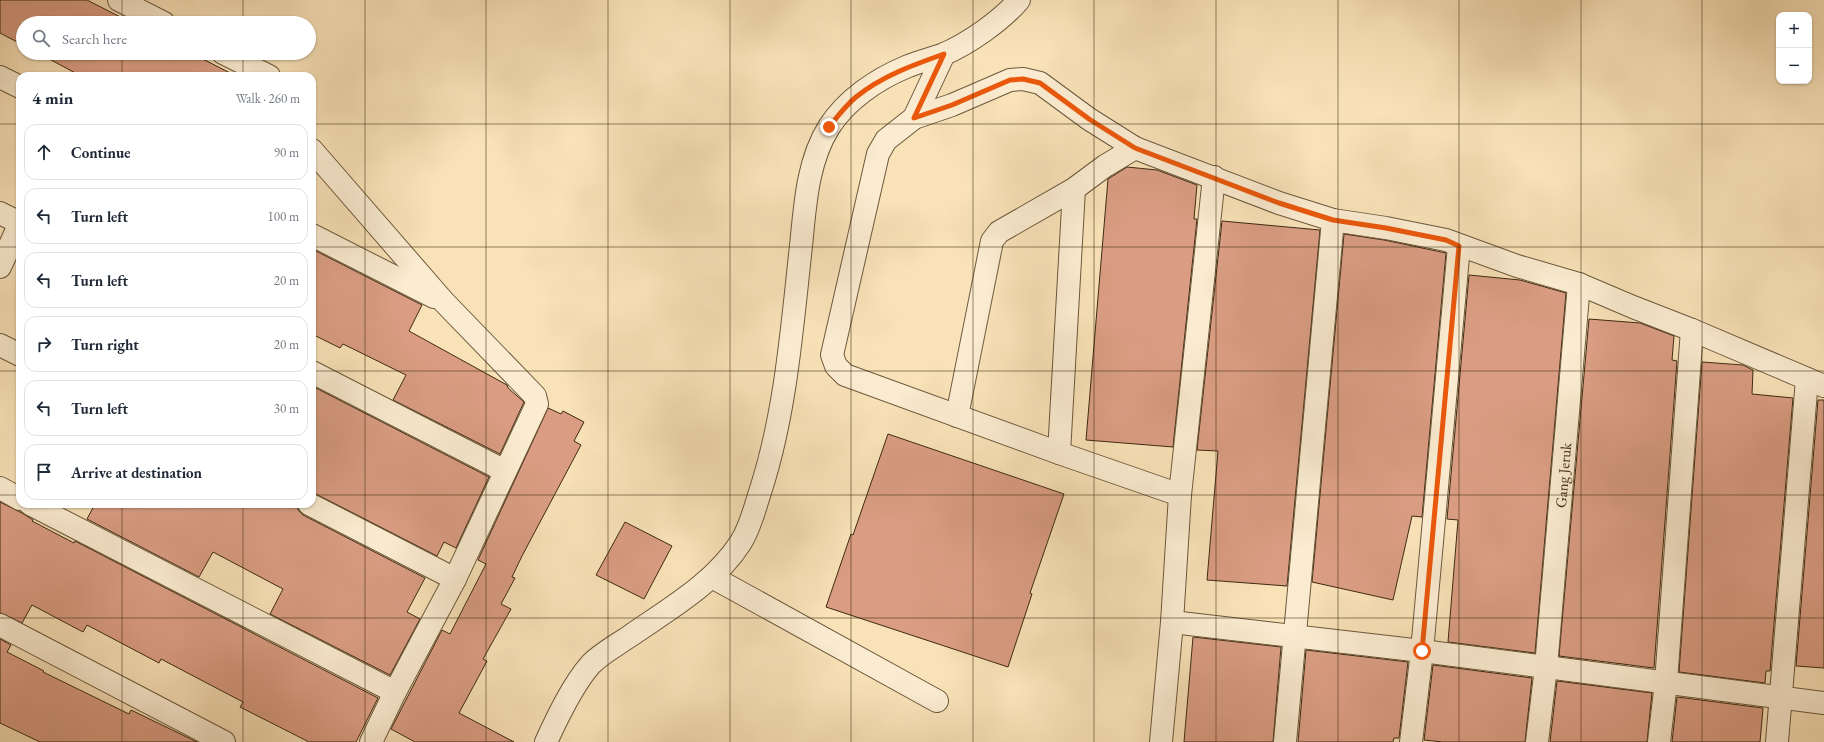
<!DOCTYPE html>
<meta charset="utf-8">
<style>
body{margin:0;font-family:"EB Garamond",serif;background:#f6f6f7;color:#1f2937}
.controls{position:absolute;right:12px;top:12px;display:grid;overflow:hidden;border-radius:8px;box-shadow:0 1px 3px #0004}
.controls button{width:36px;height:36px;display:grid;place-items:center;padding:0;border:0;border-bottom:1px solid #e0e1e3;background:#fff;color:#1f2937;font:20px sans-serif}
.stop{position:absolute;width:12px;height:12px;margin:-9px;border:3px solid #ea580c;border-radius:50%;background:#fff}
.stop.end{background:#ea580c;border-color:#fff;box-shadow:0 1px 4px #0008}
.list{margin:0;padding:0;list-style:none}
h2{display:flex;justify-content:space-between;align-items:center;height:52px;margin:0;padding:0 16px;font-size:17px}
h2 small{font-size:13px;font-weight:400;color:#747a83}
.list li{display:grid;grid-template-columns:26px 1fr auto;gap:12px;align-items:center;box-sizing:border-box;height:56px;margin:0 8px 8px;padding:0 8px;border:1px solid #e0e1e3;border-radius:12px}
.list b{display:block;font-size:15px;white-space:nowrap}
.list em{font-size:13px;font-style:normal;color:#747a83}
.icon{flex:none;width:22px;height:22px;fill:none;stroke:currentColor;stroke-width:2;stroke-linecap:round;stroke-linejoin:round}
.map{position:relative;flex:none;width:1824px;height:742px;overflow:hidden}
.search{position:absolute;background:#fff;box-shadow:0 1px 3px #0004;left:16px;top:16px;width:300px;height:44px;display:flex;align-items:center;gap:10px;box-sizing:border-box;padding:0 14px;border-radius:22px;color:#747a83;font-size:15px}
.panel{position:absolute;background:#fff;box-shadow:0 1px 3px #0004;left:16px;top:72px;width:300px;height:436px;border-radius:12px}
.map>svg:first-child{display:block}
.building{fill:#da9d83;stroke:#3d2a11}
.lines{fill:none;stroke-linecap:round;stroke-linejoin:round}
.minor-casing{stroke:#6c583b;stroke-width:24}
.minor{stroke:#fbecd1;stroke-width:22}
.route{stroke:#ea580c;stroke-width:5}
.grid{fill:none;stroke:#3d2a11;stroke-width:1;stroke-opacity:0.55}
.labels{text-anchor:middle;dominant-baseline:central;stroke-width:3.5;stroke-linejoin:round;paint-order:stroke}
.street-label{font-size:15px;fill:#3d2a11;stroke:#fbecd1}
</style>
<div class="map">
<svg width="1824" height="742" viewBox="0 0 1824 742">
<rect width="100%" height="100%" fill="#f9e2b8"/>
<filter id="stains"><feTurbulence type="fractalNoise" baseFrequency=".005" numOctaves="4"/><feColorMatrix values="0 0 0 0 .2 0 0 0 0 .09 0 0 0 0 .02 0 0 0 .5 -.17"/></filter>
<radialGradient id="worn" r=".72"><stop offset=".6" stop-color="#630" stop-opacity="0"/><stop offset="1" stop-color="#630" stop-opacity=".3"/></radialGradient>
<!-- building -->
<g class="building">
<polygon points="0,0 87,0 132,23 23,23 23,45 0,33"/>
<polygon points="38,53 191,53 236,76 81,76"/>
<polygon points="1127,167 1157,170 1197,185 1194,219 1197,219 1173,447 1086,440 1108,179"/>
<polygon points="1222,221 1320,230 1287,586 1207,580 1218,451 1197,450"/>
<polygon points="1344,234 1384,240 1446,253 1422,517 1412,516 1393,600 1312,582"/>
<polygon points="312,249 422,305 409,331 507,385 508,388 524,402 500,454 393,400 406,375 343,344 340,348 312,334"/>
<polygon points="1469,275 1520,280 1566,293 1535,653 1448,642 1458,520 1447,519"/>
<polygon points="1589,319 1640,323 1674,336 1672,360 1677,361 1654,668 1559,656"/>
<polygon points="1702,362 1743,365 1753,370 1752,394 1793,398 1770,671 1766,671 1765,683 1679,672"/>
<polygon points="312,386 489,477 456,548 444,542 437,556 312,492"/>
<polygon points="1818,400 1824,400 1824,668 1796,666"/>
<polygon points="548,408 561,414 563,411 584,422 574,441 581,445 522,556 512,577 515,578 501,604 511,609 483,659 487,661 459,713 514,742 415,742 391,729 442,630 450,634 486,564 478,560"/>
<polygon points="888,434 1064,494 1030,593 1032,594 1008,667 826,607 851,534 853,535"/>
<polygon points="0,502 22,513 33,520 32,521 74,543 75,541 378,698 356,742 309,742 240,707 243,702 161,659 159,663 87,625 83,632 32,605 22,623 0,613"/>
<polygon points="95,504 297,504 298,510 303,515 425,578 407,612 420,619 390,675 270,614 283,589 213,552 199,577 87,519"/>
<polygon points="625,522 672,546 644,599 596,575"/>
<polygon points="1193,637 1281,647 1273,742 1184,742"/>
<polygon points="0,639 11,645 7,652 44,671 43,672 129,714 131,710 197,742 40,742 0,723"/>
<polygon points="1306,650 1408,662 1399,738 1394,738 1393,742 1298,742"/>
<polygon points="1433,665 1532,678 1525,742 1443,742 1424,740"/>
<polygon points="1557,681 1652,693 1647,742 1550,742"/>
<polygon points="1677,697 1763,708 1760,742 1672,742"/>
</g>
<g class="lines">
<!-- minor casing -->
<g class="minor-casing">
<g id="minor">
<polyline points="119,0 164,23"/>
<polyline points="223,53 269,76"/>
<polyline points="0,77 20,87"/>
<polyline points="914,118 944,54"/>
<polyline points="312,150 444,302 535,396 537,404 455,579 395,692 371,742"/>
<polyline points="0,213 20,223"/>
<polyline points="312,235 434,297"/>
<polyline points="0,267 20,223"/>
<polyline points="0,345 20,355"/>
<polyline points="312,372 505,471"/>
<polyline points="957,416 992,241 999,232 1074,189 1105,166 1135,148"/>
<polyline points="1059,453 1074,189"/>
<polyline points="0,488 20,499"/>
<polyline points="1180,495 1059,453 845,375 836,366 832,355 878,154 886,140 914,118 952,105 1010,80 1023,79 1040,83 1089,119 1135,148 1279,203 1333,220 1386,228 1446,240 1517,266 1579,284 1633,307 1692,330 1824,386"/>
<polyline points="30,504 395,692"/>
<polyline points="309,504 455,579"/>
<polyline points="712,577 937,701"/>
<polyline points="1172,622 1422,651 1824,703"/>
<polyline points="0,625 224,742"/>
<path d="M546 742C557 718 573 684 591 664 602 653 617 645 630 636 669 609 715 583 741 542 751 526 755 507 761 489 786 411 792 327 801 246 805 207 807 162 829 127 846 100 877 79 906 67 918 62 930 59 942 55 968 44 1001 21 1019 0"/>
<polyline points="1161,742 1172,622 1180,495 1214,177"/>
<polyline points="1285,742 1333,220"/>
<polyline points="1411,742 1422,651 1459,246"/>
<path id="s1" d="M1537 742 1546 667 1579 284"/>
<polyline points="1659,742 1666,682 1692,330"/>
<polyline points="1777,742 1807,379"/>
</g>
</g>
<!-- minor -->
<use href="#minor" class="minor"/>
</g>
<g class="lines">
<!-- route -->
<path class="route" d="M829 127C837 117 846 105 856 97 882 76 913 65 944 54L914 118 952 105 1010 80 1023 79 1040 83 1089 119 1135 148 1279 203 1333 220 1386 228 1446 240 1459 246 1422 651"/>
</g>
<!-- grid -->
<path class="grid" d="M122 0V23M243 0V23M365 0V742M486 0V742M608 0V742M730 0V742M851 0V742M973 0V742M1094 0V742M1216 0V742M1338 0V742M1459 0V742M1581 0V742M1702 0V742M122 53V76M243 53V76M0 124H20M312 124H1824M0 247H20M312 247H1824M0 371H20M312 371H1824M0 495H20M312 495H1824M122 504V742M243 504V742M0 618H1824"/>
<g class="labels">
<!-- street labels -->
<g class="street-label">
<text stroke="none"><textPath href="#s1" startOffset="268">Gang Jeruk</textPath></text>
</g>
</g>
<rect width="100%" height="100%" filter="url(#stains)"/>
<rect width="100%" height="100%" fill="url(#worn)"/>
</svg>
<div class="controls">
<button>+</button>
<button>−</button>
</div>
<div class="stop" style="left:1422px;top:651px"></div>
<div class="stop end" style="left:829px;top:127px"></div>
<div class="search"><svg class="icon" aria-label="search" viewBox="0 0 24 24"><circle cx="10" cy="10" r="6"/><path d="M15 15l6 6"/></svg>Search here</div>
<section class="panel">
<h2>4 min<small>Walk · 260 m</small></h2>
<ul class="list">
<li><svg class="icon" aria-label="ahead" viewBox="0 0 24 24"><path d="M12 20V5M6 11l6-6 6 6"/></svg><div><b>Continue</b></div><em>90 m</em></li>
<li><svg class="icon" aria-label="left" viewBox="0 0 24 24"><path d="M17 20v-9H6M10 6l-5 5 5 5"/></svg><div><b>Turn left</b></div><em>100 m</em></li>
<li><svg class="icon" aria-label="left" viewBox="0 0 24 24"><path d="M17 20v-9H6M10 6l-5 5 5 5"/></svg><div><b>Turn left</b></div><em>20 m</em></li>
<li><svg class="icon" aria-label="right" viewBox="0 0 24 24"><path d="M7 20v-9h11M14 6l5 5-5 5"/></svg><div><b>Turn right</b></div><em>20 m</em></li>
<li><svg class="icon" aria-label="left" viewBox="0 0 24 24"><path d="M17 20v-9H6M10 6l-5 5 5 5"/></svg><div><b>Turn left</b></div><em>30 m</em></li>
<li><svg class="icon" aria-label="arrive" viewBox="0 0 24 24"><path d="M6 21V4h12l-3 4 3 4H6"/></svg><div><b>Arrive at destination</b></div></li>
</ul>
</section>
</div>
